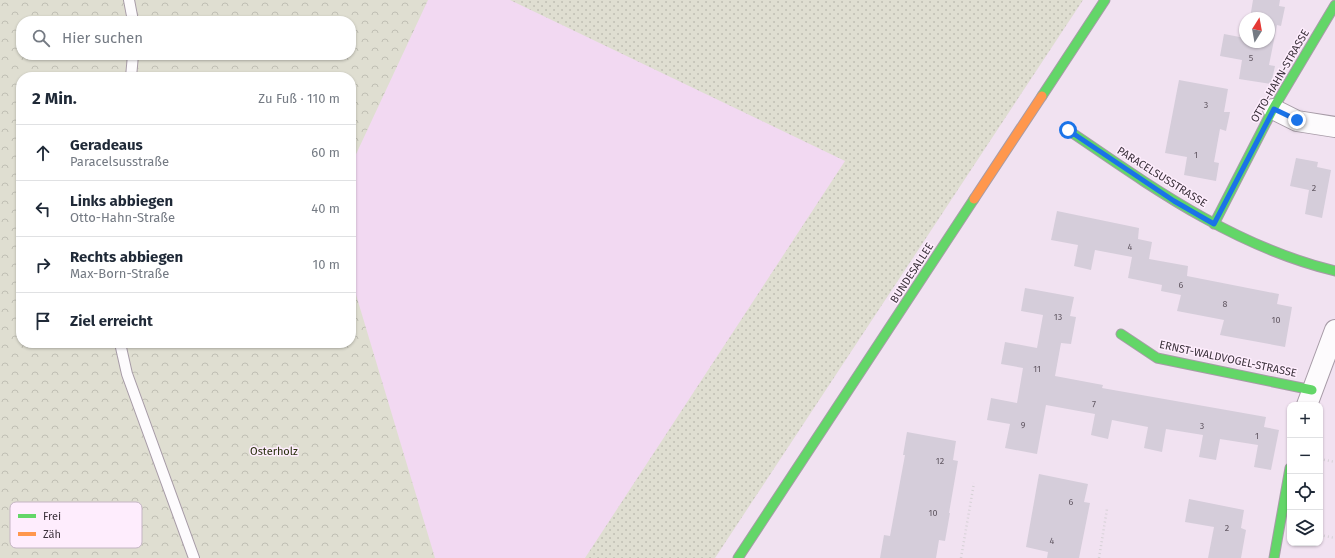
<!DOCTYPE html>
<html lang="de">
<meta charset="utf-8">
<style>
body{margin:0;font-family:"Fira Sans",sans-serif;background:#f6f6f7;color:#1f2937}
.controls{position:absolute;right:12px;bottom:12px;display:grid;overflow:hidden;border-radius:8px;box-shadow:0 1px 3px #0004}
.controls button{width:36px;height:36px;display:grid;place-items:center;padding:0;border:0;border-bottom:1px solid #e0e1e3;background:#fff;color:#1f2937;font:20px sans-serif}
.compass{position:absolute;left:1239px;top:12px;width:36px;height:36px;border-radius:50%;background:#fff;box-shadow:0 1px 3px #0004;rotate:11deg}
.stop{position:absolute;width:12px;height:12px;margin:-9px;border:3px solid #1a73e8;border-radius:50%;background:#fff}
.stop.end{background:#1a73e8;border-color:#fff;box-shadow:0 1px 4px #0008}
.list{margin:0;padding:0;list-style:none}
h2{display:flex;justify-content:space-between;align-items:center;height:52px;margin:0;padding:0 16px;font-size:17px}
h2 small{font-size:13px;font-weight:400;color:#747a83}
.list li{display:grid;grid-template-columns:26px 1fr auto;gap:12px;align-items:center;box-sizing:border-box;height:56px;padding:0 16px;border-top:1px solid #e0e1e3}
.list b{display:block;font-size:15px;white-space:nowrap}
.list p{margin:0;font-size:13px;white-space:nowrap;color:#747a83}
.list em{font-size:13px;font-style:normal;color:#747a83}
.icon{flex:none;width:22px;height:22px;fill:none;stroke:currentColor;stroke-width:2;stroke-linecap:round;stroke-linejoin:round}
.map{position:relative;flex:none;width:1335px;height:558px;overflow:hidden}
.search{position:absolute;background:#fff;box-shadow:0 1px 3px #0004;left:16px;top:16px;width:340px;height:44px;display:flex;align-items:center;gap:10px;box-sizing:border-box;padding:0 14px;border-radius:16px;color:#747a83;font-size:15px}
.panel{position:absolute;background:#fff;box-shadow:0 1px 3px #0004;left:16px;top:72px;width:340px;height:276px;border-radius:16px}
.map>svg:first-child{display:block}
.built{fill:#f2d9f2;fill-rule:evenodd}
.grass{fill:url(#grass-dots)}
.forest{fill:url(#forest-crowns);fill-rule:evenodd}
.building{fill:#d5cdda}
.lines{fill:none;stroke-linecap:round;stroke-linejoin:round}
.lane-casing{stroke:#a79ba7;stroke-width:12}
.street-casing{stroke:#a79ba7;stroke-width:22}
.fast-casing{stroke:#a79ba7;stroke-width:11}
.slow-casing{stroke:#a79ba7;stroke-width:11}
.path{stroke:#d6d1d6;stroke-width:2.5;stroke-dasharray:1 3;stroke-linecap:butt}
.lane{stroke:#fdfbfd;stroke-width:10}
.street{stroke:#fdfbfd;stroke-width:20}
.fast{stroke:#63d668;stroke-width:9}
.slow{stroke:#ff974d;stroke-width:9}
.route{stroke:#1a73e8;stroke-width:5}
.labels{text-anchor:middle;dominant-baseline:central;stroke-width:3;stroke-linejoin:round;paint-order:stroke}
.number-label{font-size:9px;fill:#625863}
.street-label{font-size:11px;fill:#3b313b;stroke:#feedfd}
.park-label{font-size:11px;fill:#272e0b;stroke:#feedfd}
.key{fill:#feedfd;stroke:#c4b5c3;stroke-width:1}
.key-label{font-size:11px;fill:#3b313b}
</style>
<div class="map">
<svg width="1335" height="558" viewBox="0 0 1335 558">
<defs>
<pattern id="grass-dots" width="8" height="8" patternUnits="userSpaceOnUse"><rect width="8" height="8" fill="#dfded1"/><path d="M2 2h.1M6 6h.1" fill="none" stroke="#c0bfb4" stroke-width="1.8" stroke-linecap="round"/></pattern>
<pattern id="forest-crowns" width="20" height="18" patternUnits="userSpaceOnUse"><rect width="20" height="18" fill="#dfded1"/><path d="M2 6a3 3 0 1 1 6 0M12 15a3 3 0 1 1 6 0" fill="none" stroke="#c0bfb4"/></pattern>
</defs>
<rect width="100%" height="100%" fill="#f1e2f1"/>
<!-- built -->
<path class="built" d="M0 0H1083L715 558H0ZM21 21H351V55H21ZM21 77H351V343H21Z"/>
<!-- grass -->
<polygon class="grass" points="510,0 1083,0 715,558 585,558 845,161"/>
<!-- forest -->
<path class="forest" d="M0 0H428L351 165V77H21V343H351V278L435 558H0ZM21 21H351V55H21Z"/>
<!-- building -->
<g class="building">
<polygon points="1253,0 1280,0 1279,6 1285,7 1281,26 1277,25 1269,65 1275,66 1271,84 1239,79 1242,60 1220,56 1224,34 1245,38 1245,42 1269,42 1269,18 1250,18"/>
<polygon points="1179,80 1228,89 1224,112 1230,112 1226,131 1220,129 1214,162 1219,163 1216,181 1184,175 1187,157 1165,153"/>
<polygon points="1296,158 1318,162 1317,167 1331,170 1322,218 1305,214 1309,190 1290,186"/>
<polygon points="1057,211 1139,228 1138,239 1152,242 1149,259 1188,266 1187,276 1279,294 1277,304 1292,307 1285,347 1220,335 1224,320 1177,311 1181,295 1161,291 1162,285 1128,278 1132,257 1095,250 1091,270 1074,266 1078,245 1051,240"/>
<polygon points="1025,288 1074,297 1070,316 1076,317 1071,344 1061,343 1055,376 1103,385 1102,388 1266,417 1264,427 1279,430 1271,470 1254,467 1258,445 1220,439 1216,460 1199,457 1203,435 1166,429 1162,452 1144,448 1148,427 1112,420 1108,439 1091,435 1095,414 1046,405 1037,454 1005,448 1010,424 987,420 991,398 1017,403 1023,368 1001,364 1005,342 1037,348 1043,315 1021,311"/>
<polygon points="907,432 956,441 953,460 958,461 949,513 950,513 945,541 939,540 936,558 880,558 884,535 890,536 905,455 903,455"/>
<polygon points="1039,474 1088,484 1084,502 1090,503 1079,558 1047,558 1048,552 1026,547"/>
<polygon points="1189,499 1244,510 1241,528 1246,530 1241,558 1208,558 1214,527 1185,522"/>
</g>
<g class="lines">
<!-- lane casing -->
<g class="lane-casing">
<g id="lane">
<polyline points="129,0 133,21"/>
<polyline points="131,77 133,55"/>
<polyline points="120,343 127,374 194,558"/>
</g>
</g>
<!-- street casing -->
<g class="street-casing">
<g id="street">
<polyline points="1273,109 1297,121 1335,127"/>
<polyline points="1307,405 1335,330"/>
</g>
</g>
<!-- fast casing -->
<g class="fast-casing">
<g id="fast">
<polyline points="1042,96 1105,0"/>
<path d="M1068 130C1153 188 1233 246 1335 271"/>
<polyline points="1214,224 1273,109 1335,5"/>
<polyline points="1121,334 1157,358 1312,390"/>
<polyline points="738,558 974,199"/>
<polyline points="1274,558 1290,468"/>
</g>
</g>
<!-- slow casing -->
<g class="slow-casing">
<polyline id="slow" points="974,199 1042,96"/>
</g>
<!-- path -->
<g class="path">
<polyline points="1320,459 1335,462"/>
<polyline points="1320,535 1335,538"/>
<polyline points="961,558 974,483"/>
<polyline points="1099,558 1107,509"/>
</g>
<!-- lane -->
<use href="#lane" class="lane"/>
<!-- street -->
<use href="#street" class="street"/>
<!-- fast -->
<use href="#fast" class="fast"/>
<!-- slow -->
<use href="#slow" class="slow"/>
</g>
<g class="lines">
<!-- route -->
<polyline class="route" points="1068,130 1174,201 1214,224 1274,109 1297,120"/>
</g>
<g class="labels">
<!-- number labels -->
<g class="number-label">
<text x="1251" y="58">5</text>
<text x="1206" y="105">3</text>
<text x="1196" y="155">1</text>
<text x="1314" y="188">2</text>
<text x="1130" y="247">4</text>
<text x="1181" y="285">6</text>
<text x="1225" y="304">8</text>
<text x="1058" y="317">13</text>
<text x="1276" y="320">10</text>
<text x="1037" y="369">11</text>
<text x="1094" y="404">7</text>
<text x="1023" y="425">9</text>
<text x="1202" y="426">3</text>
<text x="1257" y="436">1</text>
<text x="940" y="461">12</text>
<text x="1071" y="502">6</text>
<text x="933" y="513">10</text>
<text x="1227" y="528">2</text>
<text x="1052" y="541">4</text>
</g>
<!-- street labels -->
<g class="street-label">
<text transform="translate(1280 76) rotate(-60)">OTTO-HAHN-STRASSE</text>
<text transform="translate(1162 177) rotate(32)">PARACELSUSSTRASSE</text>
<text transform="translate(912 273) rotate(-57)">BUNDESALLEE</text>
<text transform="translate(1228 359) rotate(12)">ERNST-WALDVOGEL-STRASSE</text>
</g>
<!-- park labels -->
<g class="park-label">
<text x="274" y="451">Osterholz</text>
</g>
</g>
<!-- legend -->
<rect x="10" y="502" width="132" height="46" rx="6" class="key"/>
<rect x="18" y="514" width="18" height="4" fill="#63d668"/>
<rect x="18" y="532" width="18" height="4" fill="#ff974d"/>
<g class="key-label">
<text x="43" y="520">Frei</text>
<text x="43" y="538">Zäh</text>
</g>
</svg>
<div class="controls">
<button>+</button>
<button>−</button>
<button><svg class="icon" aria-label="locate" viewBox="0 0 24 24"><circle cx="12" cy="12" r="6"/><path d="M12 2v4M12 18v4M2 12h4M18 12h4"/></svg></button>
<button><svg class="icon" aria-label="layers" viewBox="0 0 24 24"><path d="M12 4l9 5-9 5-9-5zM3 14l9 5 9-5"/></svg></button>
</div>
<svg class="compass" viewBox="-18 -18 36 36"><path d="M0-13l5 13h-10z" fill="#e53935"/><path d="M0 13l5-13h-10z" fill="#747a83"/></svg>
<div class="stop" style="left:1068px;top:130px"></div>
<div class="stop end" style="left:1297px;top:120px"></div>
<div class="search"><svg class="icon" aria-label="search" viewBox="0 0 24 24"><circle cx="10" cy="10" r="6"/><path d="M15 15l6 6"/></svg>Hier suchen</div>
<section class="panel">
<h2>2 Min.<small>Zu Fuß · 110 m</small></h2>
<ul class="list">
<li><svg class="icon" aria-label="ahead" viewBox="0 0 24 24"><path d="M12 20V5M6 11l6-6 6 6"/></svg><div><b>Geradeaus</b><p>Paracelsusstraße</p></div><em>60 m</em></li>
<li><svg class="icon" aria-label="left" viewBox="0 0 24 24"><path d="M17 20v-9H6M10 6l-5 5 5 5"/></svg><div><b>Links abbiegen</b><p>Otto-Hahn-Straße</p></div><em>40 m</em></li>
<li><svg class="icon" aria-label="right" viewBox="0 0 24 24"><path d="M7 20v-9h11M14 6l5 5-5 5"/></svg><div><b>Rechts abbiegen</b><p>Max-Born-Straße</p></div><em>10 m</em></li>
<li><svg class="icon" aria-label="arrive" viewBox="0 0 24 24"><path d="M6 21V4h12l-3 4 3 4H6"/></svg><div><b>Ziel erreicht</b></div></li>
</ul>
</section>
</div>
